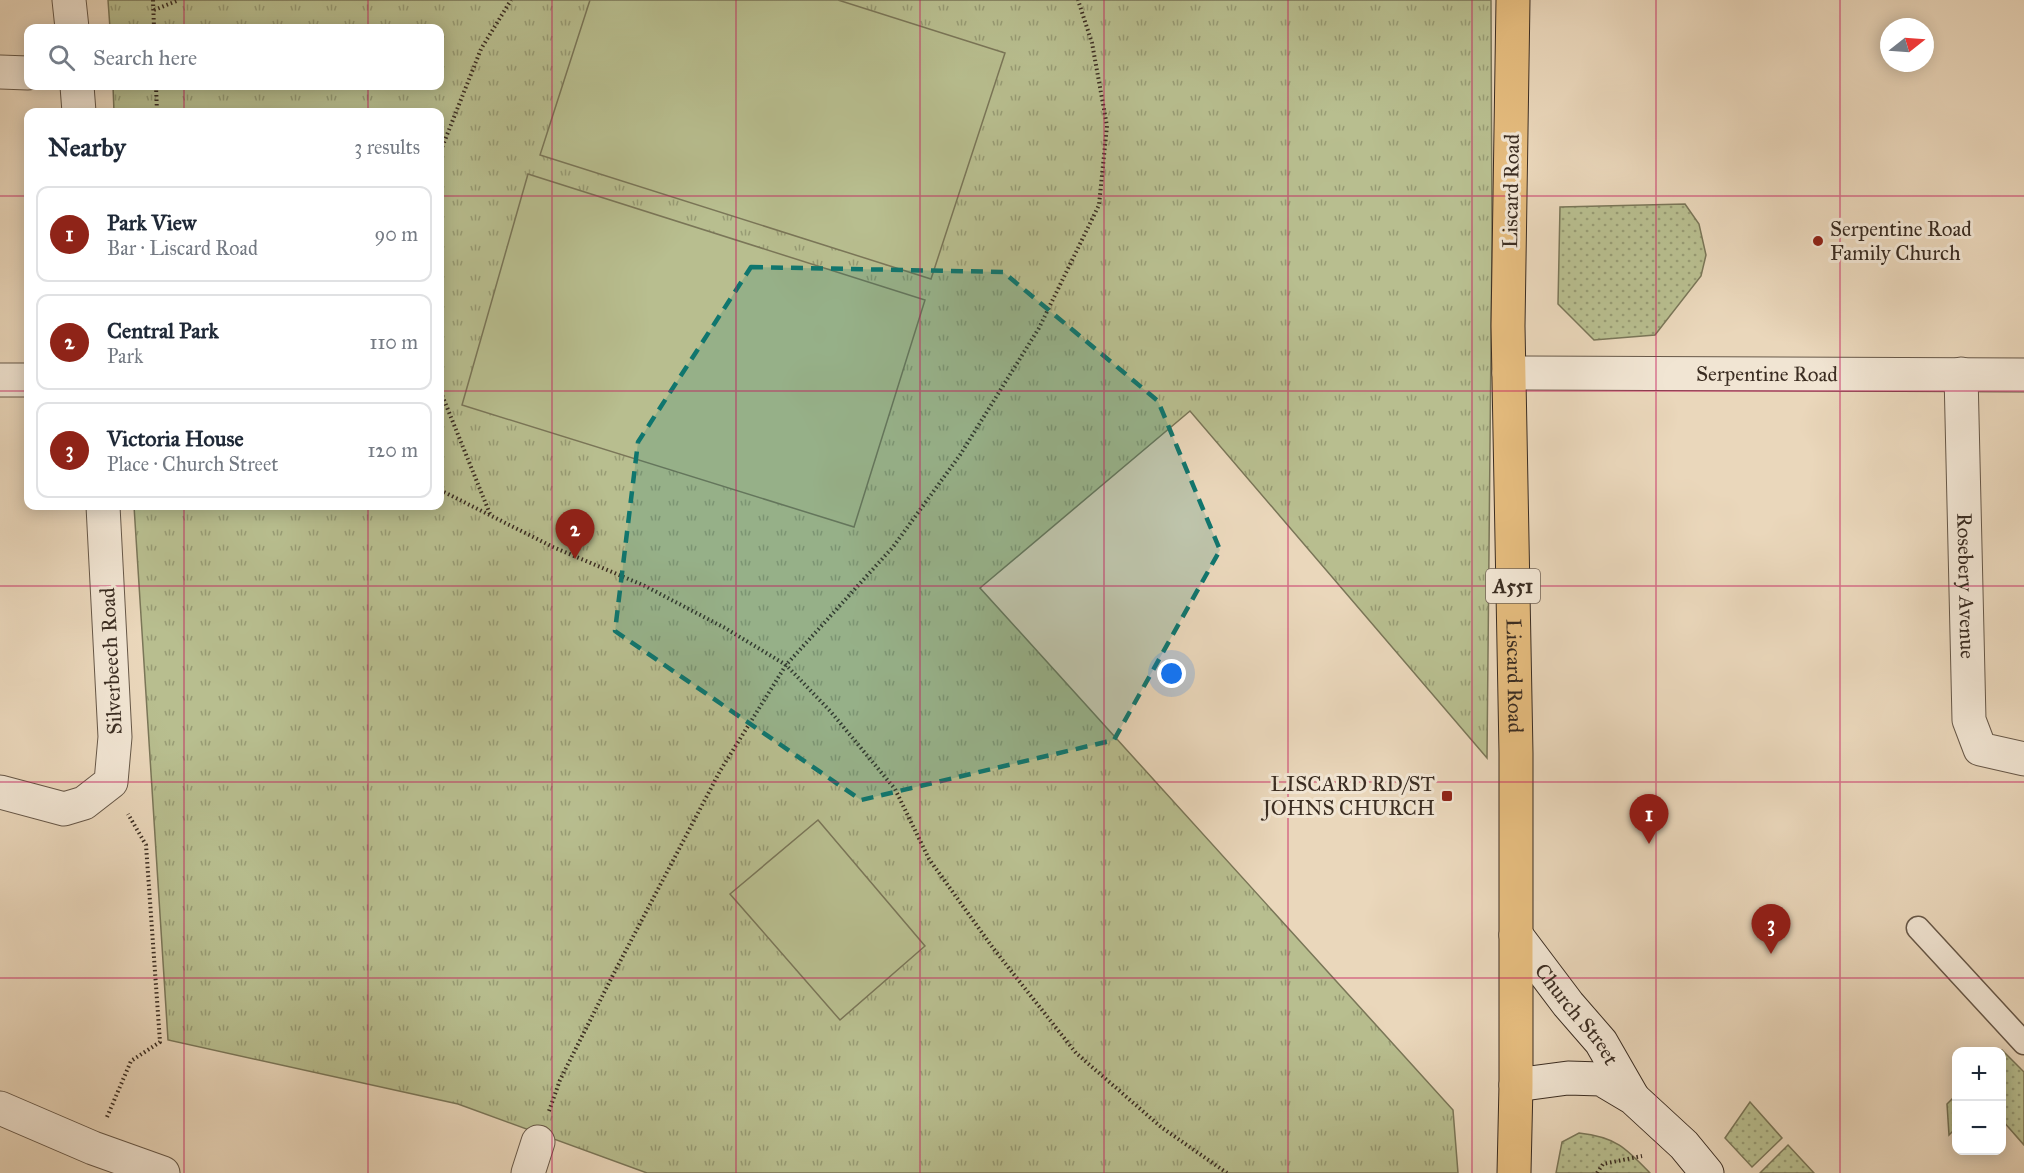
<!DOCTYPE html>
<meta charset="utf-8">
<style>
body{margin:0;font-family:"IM FELL Great Primer",serif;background:#f2f2f3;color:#1f2937}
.controls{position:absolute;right:18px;bottom:18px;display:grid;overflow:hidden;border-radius:12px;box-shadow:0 3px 15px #0003}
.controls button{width:54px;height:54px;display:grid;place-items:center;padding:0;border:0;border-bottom:2px solid #e0e1e3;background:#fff;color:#1f2937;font:30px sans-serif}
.compass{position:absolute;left:1880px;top:18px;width:54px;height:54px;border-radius:50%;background:#fff;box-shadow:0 3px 15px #0003;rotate:73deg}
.you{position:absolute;left:1172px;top:674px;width:21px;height:21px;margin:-15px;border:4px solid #fff;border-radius:50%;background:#1a73e8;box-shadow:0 0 0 9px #1a73e833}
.badge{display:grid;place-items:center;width:39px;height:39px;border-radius:50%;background:#8f2418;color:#fff;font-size:20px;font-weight:700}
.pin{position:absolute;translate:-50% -50px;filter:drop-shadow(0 2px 3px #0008)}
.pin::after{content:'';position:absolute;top:32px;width:21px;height:18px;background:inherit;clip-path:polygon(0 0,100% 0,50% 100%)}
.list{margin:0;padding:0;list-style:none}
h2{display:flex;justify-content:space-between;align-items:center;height:78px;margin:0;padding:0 24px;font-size:26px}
h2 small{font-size:20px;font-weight:400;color:#747a83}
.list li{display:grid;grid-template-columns:39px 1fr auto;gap:18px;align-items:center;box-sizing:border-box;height:96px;margin:0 12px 12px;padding:0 12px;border:2px solid #e0e1e3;border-radius:12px}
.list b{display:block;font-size:22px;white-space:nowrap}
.list p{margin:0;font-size:20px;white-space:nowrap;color:#747a83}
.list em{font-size:20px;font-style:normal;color:#747a83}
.icon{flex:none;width:33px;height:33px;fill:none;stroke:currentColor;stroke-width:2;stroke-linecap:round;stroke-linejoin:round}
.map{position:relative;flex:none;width:2024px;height:1173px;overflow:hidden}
.search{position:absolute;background:#fff;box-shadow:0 3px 15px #0003;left:24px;top:24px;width:420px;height:66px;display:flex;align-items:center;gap:15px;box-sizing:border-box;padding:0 21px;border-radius:12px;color:#747a83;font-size:22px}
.panel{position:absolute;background:#fff;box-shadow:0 3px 15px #0003;left:24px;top:108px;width:420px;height:402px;border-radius:12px}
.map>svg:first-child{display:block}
.grass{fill:url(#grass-dots);stroke:#7a7658;stroke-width:1.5}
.park{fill:url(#park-tufts);stroke:#7a7658;stroke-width:1.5}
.pitch{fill:#b8be8f;stroke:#7a7658;stroke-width:1.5}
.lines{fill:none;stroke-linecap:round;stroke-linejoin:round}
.lane-casing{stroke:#675848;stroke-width:25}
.street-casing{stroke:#675848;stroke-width:35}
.secondary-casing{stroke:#3b2d22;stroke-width:35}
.primary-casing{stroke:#3b2d22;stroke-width:35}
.path{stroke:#3b2d22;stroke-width:4;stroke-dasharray:1.5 3;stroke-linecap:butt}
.lane{stroke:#f1e5d3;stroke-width:22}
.street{stroke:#f1e5d3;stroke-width:33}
.secondary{stroke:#f1e5d3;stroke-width:33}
.primary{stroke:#e5bc7e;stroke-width:33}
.marked{fill:#0f766e;fill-opacity:0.2;stroke:#0f766e;stroke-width:4.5;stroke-dasharray:12 8;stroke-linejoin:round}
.grid{fill:none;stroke:#c2185b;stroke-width:1.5;stroke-opacity:0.55}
.poi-dot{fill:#8f2418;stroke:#f1e5d3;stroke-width:2}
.labels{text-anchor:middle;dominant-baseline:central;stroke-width:6;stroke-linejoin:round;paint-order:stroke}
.shield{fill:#f1e5d3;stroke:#726457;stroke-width:1.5}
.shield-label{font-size:20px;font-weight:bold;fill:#3b2d22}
.street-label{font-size:21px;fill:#3b2d22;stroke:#f1e5d3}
.poi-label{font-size:21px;fill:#3b2d22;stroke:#f1e5d3;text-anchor:start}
</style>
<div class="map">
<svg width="2024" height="1173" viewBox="0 0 2024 1173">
<defs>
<pattern id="grass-dots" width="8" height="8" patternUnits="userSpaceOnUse" patternTransform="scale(1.5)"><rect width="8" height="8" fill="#b8be8f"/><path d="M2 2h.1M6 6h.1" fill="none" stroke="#979b74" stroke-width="1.8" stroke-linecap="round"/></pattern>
<pattern id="park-tufts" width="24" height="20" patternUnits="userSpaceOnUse" patternTransform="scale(1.5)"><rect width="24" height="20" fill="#b8be8f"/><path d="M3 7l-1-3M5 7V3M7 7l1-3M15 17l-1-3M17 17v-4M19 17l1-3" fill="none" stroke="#979b74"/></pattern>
</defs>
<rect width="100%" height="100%" fill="#ead7bb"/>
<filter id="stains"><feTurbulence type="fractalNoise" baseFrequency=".00333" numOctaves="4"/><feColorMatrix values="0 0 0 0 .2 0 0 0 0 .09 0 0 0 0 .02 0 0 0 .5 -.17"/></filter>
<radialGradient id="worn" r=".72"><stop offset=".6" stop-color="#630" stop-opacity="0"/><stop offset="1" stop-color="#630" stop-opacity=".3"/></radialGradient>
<!-- grass -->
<g class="grass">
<polygon points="1685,204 1699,224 1706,255 1701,276 1655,335 1594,340 1558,304 1560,207"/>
<polygon points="2002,1050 2024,1072 2024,1145 2002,1120 2000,1051"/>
<polygon points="1956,1095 1956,1128 1949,1135 1947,1104"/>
<polygon points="1750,1102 1782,1138 1752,1167 1725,1138"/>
<path d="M1579 1133C1616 1137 1626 1148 1650 1173H1556L1562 1142Z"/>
<polygon points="1788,1145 1814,1173 1760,1173"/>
</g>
<!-- park -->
<polygon class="park" points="108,0 1491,0 1492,240 1487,758 1190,411 980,588 1453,1110 1458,1173 647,1173 458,1104 168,1040 134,506 440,506 440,112 114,112 113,86 440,86 440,28 110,28"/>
<!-- pitch -->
<g class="pitch">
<polygon points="590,0 838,0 1005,53 931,279 540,155"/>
<polygon points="528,174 925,300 854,527 462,405"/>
<polygon points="818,820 925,946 840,1020 730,894"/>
</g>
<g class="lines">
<!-- lane casing -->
<g class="lane-casing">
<polyline id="lane" points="1918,928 2024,1043"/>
</g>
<!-- street casing -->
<g class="street-casing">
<g id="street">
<polyline points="69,0 72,28"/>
<polyline points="0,72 28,73"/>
<polyline points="77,86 79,112"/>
<path id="s1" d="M1509 373 2024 375"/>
<path id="s2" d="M1961 374 1969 720 1980 749 2024 759"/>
<polyline points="0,380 28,380"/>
<polyline points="0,792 64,809 84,803 111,782 115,737 103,506"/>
<polyline points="0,1108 93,1148 163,1173"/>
<polyline points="528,1173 538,1142"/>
</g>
</g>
<!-- secondary casing -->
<g class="secondary-casing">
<g id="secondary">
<path id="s3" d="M1516 935 1568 1004 1601 1042 1632 1096"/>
<polyline points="1516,1085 1568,1078 1601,1079 1633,1098 1684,1145 1707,1173"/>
</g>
</g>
<!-- primary casing -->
<g class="primary-casing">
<g id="primary">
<path id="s4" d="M1513 0 1508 326 1516 753V1085L1514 1173"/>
</g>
</g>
<!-- path -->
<g class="path">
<polyline points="153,0 154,28"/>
<polyline points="154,10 179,0"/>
<polyline points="156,86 157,112"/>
<polyline points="440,169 441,150 481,49 511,0"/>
<polyline points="440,378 440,390 490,514"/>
<polyline points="440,490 553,547 645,586 725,628 786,665 831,712 895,789 929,859 993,948 1076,1053 1161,1127 1227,1173"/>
<polyline points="549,1111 560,1080 613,975 720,771 786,665 893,547 960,455 1039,328 1099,205 1107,126 1092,43 1078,0"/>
<polyline points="107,1117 131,1061 160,1042 146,845 128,814"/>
<polyline points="1597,1173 1603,1164 1642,1156"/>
</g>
<!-- lane -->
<use href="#lane" class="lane"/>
<!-- street -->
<use href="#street" class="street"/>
<!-- secondary -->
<use href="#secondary" class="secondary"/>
<!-- primary -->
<use href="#primary" class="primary"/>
</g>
<!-- marked area -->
<path class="marked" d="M751 267 1003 272 1158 401 1220 550 1114 740 861 800 615 631 638 442Z"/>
<!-- grid -->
<path class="grid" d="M184 0V28M368 0V28M552 0V1173M736 0V1173M920 0V1173M1104 0V1173M1288 0V1173M1472 0V1173M1656 0V1173M1840 0V1173M184 86V112M368 86V112M0 196H28M440 196H2024M0 391H28M440 391H2024M184 506V1173M368 506V1173M0 586H2024M0 782H2024M0 978H2024"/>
<!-- markers -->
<g class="poi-dot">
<circle cx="1818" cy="241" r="6"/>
<rect x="1441" y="790" width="12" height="12" rx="3"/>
</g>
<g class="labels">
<!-- shield labels -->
<rect class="shield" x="1486" y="569" width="54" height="34" rx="4.5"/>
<g class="shield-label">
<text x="1513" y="586">A551</text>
</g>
<!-- street labels -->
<g class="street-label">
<text transform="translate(1511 191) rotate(-89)">Liscard Road</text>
<text stroke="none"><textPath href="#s1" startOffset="258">Serpentine Road</textPath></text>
<text stroke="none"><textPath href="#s2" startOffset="212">Rosebery Avenue</textPath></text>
<text transform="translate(111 661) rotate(-93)">Silverbeech Road</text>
<text stroke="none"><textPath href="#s4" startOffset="676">Liscard Road</textPath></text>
<text stroke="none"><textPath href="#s3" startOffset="100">Church Street</textPath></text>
</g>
<!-- poi labels -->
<g class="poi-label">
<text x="1830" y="229">Serpentine Road<tspan x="1830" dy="24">Family Church</tspan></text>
<text x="1435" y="784" text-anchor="end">LISCARD RD/ST<tspan x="1435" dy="24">JOHNS CHURCH</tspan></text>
</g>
</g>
<rect width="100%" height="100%" filter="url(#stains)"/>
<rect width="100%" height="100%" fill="url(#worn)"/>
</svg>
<div class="controls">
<button>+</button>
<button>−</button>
</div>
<svg class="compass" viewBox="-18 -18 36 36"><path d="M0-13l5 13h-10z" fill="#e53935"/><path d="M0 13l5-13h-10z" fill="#747a83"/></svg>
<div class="you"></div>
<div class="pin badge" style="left:1649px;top:844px">1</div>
<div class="pin badge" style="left:575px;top:559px">2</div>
<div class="pin badge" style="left:1771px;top:954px">3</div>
<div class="search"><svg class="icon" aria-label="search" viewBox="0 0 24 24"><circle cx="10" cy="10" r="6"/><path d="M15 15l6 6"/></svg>Search here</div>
<section class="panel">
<h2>Nearby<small>3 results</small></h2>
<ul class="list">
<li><span class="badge">1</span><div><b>Park View</b><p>Bar · Liscard Road</p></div><em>90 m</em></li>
<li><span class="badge">2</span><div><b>Central Park</b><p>Park</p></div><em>110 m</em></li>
<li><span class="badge">3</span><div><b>Victoria House</b><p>Place · Church Street</p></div><em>120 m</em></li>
</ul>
</section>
</div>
